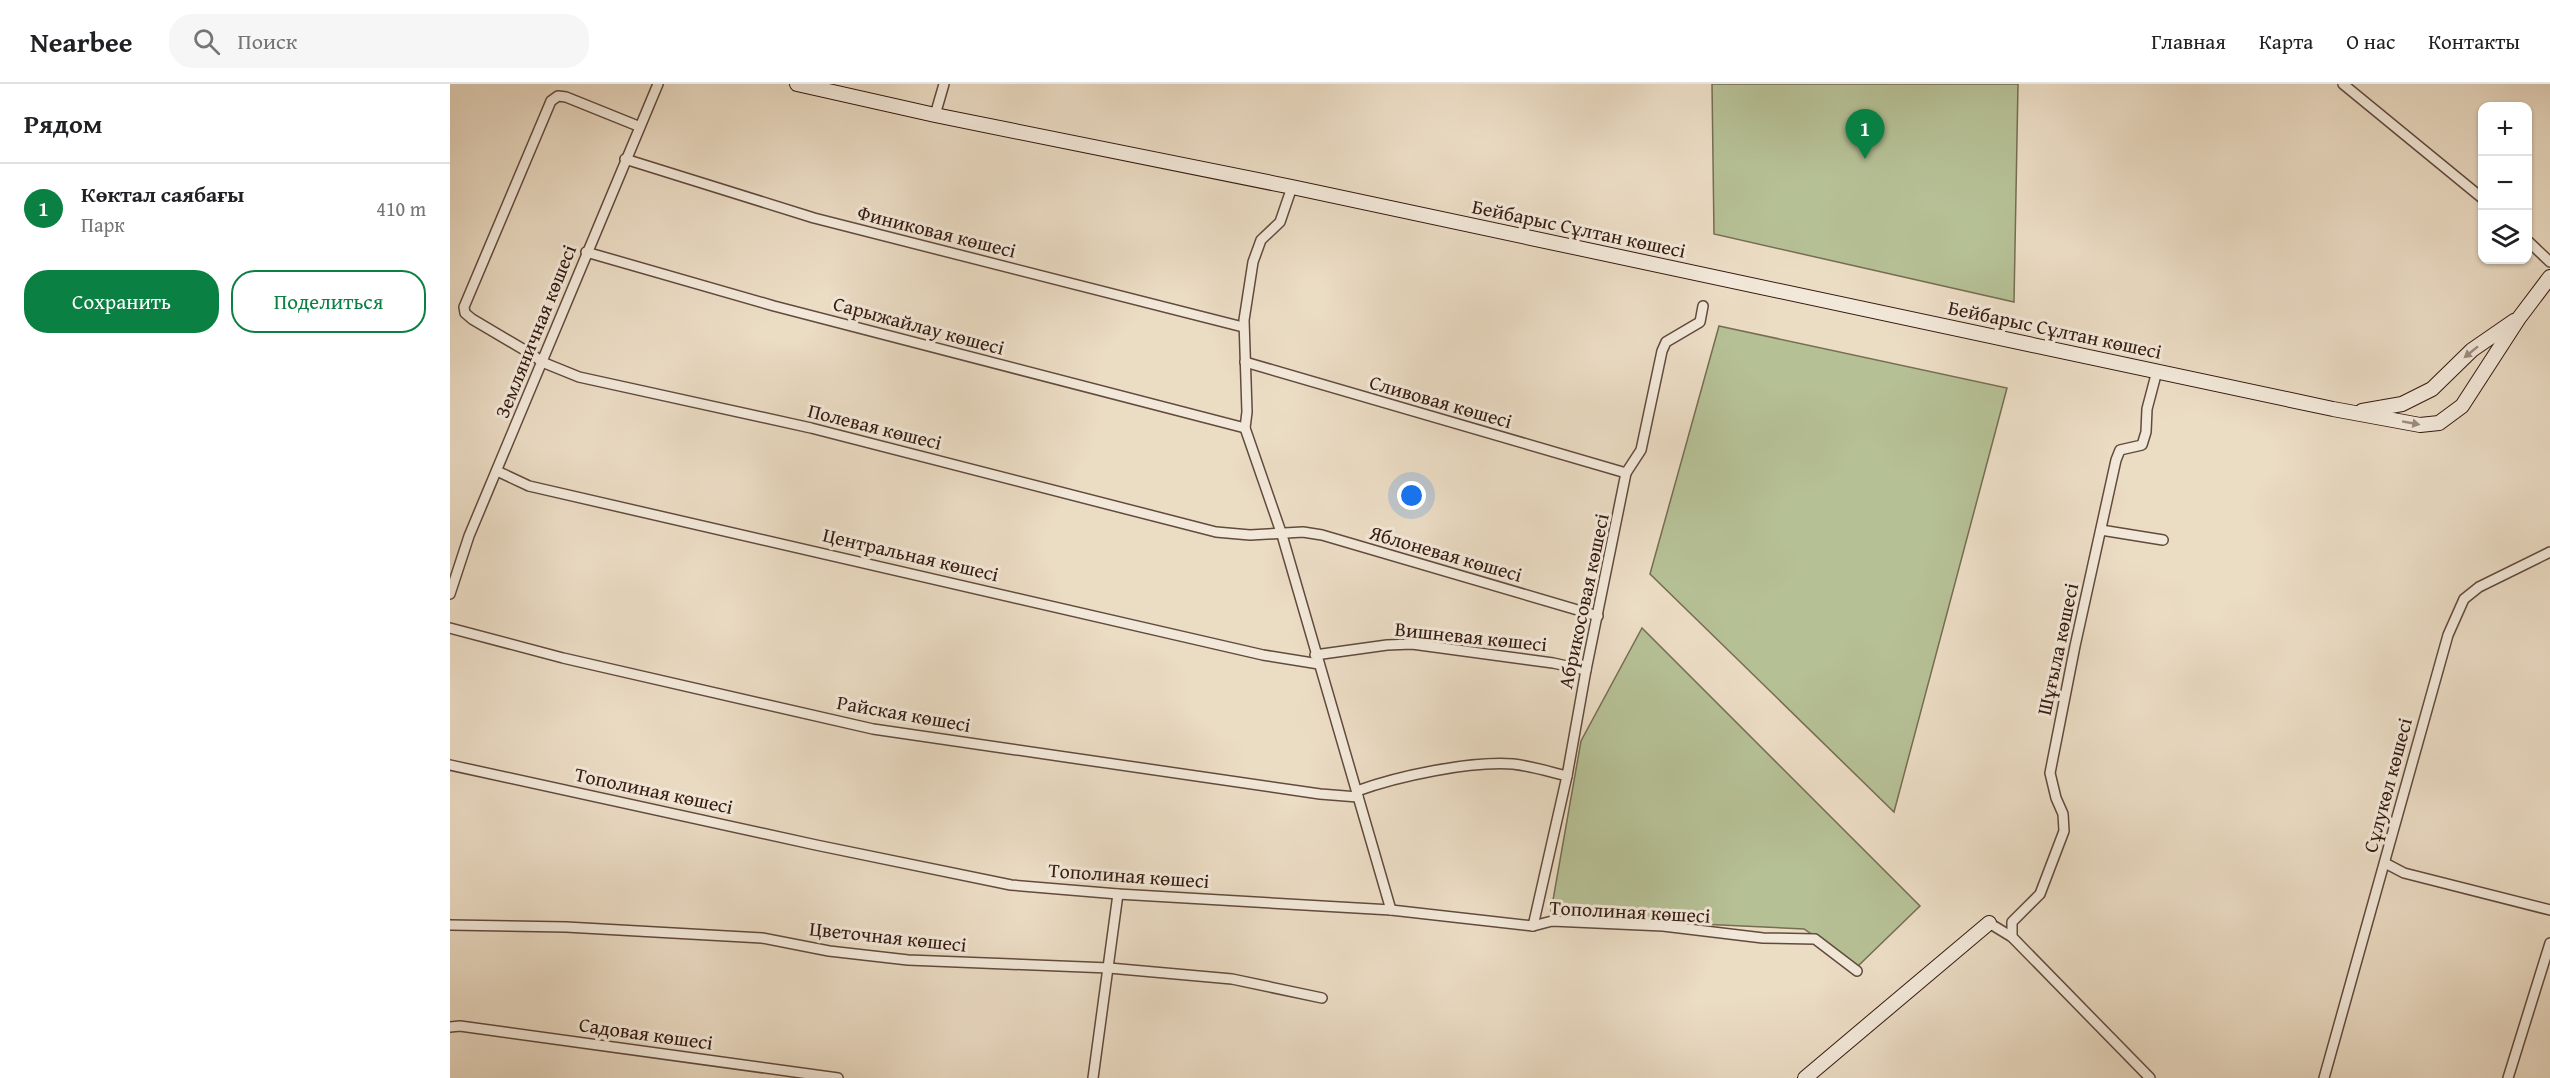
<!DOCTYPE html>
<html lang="ru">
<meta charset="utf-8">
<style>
body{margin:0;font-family:"Gentium Book Plus",serif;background:#f6f6f6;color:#202124}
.controls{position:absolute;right:18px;top:18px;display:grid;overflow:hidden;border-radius:12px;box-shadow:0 2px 4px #0004}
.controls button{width:54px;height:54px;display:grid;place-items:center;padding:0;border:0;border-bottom:2px solid #e0e0e0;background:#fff;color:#202124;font:30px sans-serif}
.you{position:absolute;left:962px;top:412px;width:21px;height:21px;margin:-15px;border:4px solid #fff;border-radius:50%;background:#1a73e8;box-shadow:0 0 0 9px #1a73e833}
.badge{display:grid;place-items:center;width:39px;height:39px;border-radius:50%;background:#0b8043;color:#fff;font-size:20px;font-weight:700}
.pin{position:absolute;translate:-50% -50px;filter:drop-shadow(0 2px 3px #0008)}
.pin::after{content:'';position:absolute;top:32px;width:21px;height:18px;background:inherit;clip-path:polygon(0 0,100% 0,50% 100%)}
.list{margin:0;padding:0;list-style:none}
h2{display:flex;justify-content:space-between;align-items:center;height:78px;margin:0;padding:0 24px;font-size:26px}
h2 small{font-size:20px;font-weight:400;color:#757577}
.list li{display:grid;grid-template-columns:39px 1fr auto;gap:18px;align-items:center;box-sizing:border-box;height:90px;padding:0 24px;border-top:2px solid #e0e0e0}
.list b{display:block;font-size:22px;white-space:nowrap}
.list p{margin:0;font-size:20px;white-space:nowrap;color:#757577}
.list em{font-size:20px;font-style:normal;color:#757577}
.actions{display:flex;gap:12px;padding:18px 24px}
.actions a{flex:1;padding:14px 0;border:2px solid #0b8043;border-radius:24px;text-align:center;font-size:21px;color:#0b8043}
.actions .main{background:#0b8043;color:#fff}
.icon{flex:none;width:33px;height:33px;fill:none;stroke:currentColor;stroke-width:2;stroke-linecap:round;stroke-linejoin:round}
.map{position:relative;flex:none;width:2100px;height:994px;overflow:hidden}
header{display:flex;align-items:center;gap:36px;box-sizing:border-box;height:84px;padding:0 30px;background:#fff;border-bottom:2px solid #e0e0e0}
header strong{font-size:28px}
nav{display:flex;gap:33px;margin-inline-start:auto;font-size:21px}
.search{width:420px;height:54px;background:#f6f6f6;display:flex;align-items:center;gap:15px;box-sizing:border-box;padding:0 21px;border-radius:24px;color:#757577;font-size:22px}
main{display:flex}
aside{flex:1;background:#fff}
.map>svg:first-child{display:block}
.green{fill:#b6c095;stroke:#766d52;stroke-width:1.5}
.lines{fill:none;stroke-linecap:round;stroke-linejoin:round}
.street-casing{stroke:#624a3d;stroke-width:12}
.secondary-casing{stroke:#351a10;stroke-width:16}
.street{stroke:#f2e8d9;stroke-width:9}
.secondary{stroke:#f2e8d9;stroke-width:14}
.oneway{fill:#9d8b7f}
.labels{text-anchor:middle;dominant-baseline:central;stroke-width:6;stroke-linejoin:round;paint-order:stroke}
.street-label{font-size:20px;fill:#351a10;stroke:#f2e8d9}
</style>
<header>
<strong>Nearbee</strong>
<div class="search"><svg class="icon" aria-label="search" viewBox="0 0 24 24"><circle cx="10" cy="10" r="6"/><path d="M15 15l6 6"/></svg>Поиск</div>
<nav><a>Главная</a><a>Карта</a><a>О нас</a><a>Контакты</a></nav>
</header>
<main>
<aside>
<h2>Рядом<small></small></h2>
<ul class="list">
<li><span class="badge">1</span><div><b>Көктал саябағы</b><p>Парк</p></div><em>410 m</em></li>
</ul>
<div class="actions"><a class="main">Сохранить</a><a>Поделиться</a></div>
</aside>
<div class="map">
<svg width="2100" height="994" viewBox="0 0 2100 994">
<rect width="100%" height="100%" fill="#ebdcc4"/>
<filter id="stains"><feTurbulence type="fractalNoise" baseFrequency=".00333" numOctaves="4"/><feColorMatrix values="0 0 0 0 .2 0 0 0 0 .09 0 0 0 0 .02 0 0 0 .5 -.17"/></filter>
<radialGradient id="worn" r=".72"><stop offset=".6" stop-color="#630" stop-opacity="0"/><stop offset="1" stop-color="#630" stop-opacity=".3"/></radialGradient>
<!-- green -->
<g class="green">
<polygon points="1262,0 1568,0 1564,218 1264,150"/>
<polygon points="1269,242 1557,304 1444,728 1200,490"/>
<polygon points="1192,544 1470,822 1408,882 1354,845 1100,833 1131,657"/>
</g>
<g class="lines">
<!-- street casing -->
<g class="street-casing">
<g id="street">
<polyline points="1893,0 2032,114"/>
<polyline points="485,31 494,0"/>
<polyline points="188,42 116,13 108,12 101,17 14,223 15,229 22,235 83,271 92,278 129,293 361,344 766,448 800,451 853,448 872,451 1148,532"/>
<polyline points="175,75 364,134 793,243"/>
<polyline points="842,103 830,138 811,156 803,178 794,236 797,328 795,344 832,451 941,826"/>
<polyline points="2078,157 2100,178"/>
<polyline points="136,168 324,222 795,344"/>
<polyline points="795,278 1176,389"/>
<polyline points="47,387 79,402 813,571 869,580"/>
<polyline points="1651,446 1713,456"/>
<polyline points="0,510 19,452 208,0"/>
<polyline points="0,544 113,574 423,645 870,710 908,713"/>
<polyline points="865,571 937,561 962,560 1103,579 1136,586"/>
<polyline points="0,681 366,761 561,801 668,810 941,826 1083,842 1102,837 1213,842 1313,854 1365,855 1407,887"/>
<path d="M907 707C948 692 1019 677 1063 680 1081 682 1100 688 1117 692"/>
<polyline points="1935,779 1954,789 2100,826"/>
<polyline points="1539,839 1562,853 1700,994"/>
<polyline points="0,841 116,843 312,854 379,867 458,876 659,884 782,895 872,914"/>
<polyline points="1083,842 1117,692 1136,586 1176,389 1191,366 1212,267 1216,258 1250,238 1253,222"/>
<polyline points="1562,853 1562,838 1590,810 1614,747 1613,730 1606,714 1600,689 1625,562 1666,376 1670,366 1692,361 1696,348 1697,325 1707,287"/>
<polyline points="0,943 10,942 388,994"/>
<polyline points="643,994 668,810"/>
<polyline points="1874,994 1998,551 2014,515 2029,503 2100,468"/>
<polyline points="2058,994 2100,859"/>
</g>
</g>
<!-- secondary casing -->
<g class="secondary-casing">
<g id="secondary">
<polyline points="347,0 485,31 842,103 1883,325 1970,341 1989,339 2012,322 2069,234 2100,193"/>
<polyline points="1912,327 1952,320 1982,305 2022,266 2064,237"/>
<polyline points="1355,994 1539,839"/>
</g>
</g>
<!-- street -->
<use href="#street" class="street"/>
<!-- secondary -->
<use href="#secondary" class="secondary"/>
</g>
<!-- one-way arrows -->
<defs><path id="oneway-solid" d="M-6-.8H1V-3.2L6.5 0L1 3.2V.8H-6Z" transform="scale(1.5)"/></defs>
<g class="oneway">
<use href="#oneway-solid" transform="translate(2021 268) rotate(141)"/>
<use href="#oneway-solid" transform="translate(1961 339) rotate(10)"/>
</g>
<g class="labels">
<!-- street labels -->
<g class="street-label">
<text transform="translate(1129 144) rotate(12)">Бейбарыс Сұлтан көшесі</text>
<text transform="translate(487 147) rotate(14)">Финиковая көшесі</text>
<text transform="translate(469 241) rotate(15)">Сарыжайлау көшесі</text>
<text transform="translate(1605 245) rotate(12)">Бейбарыс Сұлтан көшесі</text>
<text transform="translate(85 247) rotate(-68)">Земляничная көшесі</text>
<text transform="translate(991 317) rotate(16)">Сливовая көшесі</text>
<text transform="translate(425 342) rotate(14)">Полевая көшесі</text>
<text transform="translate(996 469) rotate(16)">Яблоневая көшесі</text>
<text transform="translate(461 470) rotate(13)">Центральная көшесі</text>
<text transform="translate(1133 517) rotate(-78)">Абрикосовая көшесі</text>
<text transform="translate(1021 552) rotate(6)">Вишневая көшесі</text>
<text transform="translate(1607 565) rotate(-78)">Шұғыла көшесі</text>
<text transform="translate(454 629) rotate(10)">Райская көшесі</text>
<text transform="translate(1937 701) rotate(-75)">Сұлукөл көшесі</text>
<text transform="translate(204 706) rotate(12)">Тополиная көшесі</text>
<text transform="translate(679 791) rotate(4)">Тополиная көшесі</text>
<text transform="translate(1180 827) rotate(3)">Тополиная көшесі</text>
<text transform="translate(438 852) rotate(6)">Цветочная көшесі</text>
<text transform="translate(196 949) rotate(8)">Садовая көшесі</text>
</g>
</g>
<rect width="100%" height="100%" filter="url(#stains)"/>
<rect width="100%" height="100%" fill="url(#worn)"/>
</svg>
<div class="controls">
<button>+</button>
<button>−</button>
<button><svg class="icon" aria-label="layers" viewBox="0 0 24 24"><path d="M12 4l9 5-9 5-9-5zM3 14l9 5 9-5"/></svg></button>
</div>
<div class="you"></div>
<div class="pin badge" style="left:1415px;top:75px">1</div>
</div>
</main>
